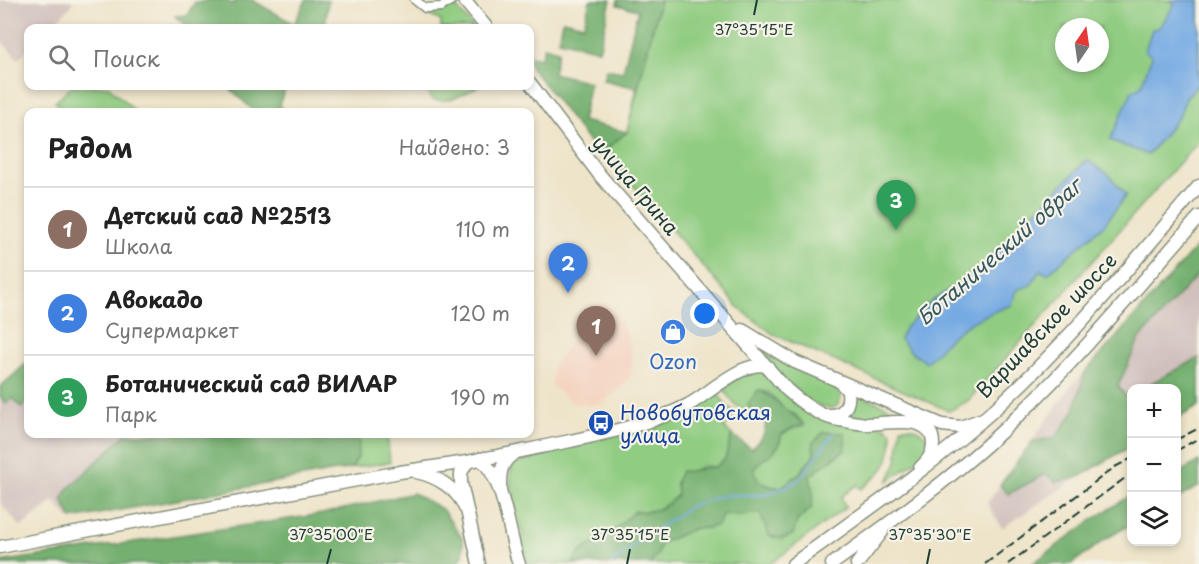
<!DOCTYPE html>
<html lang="ru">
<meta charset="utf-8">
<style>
body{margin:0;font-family:"Playpen Sans",sans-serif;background:#f2f2f2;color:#222}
.controls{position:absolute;right:18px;bottom:18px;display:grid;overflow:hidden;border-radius:12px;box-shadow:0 3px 9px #0003}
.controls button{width:54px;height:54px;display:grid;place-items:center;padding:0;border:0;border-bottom:2px solid #e0e0e0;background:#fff;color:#222;font:30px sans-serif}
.compass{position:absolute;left:1055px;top:18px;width:54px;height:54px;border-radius:50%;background:#fff;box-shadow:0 3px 9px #0003;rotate:13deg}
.you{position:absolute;left:705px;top:314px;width:21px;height:21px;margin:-15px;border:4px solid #fff;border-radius:50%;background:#1a73e8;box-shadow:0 0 0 9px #1a73e833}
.badge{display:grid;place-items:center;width:39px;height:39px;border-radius:50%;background:#7c3aed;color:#fff;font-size:20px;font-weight:700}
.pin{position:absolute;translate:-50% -50px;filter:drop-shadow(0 2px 3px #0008)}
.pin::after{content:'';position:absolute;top:32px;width:21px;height:18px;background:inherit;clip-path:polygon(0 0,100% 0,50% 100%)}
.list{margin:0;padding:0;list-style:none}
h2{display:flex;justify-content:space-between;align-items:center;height:78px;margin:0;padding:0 24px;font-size:26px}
h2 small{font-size:20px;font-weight:400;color:#767676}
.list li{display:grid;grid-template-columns:39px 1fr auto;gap:18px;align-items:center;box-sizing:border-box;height:84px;padding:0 24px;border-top:2px solid #e0e0e0}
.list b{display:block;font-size:22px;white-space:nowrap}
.list p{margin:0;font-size:20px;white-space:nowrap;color:#767676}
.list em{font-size:20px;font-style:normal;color:#767676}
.icon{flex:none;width:33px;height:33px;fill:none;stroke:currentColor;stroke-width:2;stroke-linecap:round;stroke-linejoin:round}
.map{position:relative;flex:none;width:1199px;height:564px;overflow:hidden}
.search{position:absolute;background:#fff;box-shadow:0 3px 9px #0003;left:24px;top:24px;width:510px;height:66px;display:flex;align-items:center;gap:15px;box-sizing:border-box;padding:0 21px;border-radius:12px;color:#767676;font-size:22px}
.panel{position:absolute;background:#fff;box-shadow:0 3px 9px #0003;left:24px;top:108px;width:510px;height:330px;border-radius:12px}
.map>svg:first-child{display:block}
.built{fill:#f4d3c0}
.industrial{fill:#d0c0bc}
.green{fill:#90cc81;stroke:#58845a;stroke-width:1.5;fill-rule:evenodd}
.forest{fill:#74b06f;stroke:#4a7652;stroke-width:1.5}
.water{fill:#76aae3;stroke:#4a748c;stroke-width:1.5}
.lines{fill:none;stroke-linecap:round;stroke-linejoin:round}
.stream{stroke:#76aae3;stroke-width:2}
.street-casing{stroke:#86907e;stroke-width:11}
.secondary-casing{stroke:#86907e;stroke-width:15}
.primary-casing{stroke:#86907e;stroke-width:15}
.street{stroke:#fff;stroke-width:8}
.secondary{stroke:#fff;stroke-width:12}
.primary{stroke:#fff;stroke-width:12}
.rail{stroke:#1f3d34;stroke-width:2;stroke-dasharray:9 4.5;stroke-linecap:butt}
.ticks{fill:none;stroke:#1f3d34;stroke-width:2}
.labels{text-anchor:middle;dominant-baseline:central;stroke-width:4.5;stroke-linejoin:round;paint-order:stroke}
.street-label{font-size:20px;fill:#1f3d34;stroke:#f7f3e8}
.shop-label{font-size:20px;fill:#366cbe;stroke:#f7f3e8}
.transit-label{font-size:20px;fill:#164399;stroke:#f7f3e8;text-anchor:start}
.water-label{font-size:21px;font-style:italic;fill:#355860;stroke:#f7f3e8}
.ticks-label{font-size:15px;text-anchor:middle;fill:#1f3d34;stroke:#f7f3e8;stroke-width:4.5;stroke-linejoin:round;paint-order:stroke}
</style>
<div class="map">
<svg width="1199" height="564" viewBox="0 0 1199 564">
<rect width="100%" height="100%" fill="#f7f3e8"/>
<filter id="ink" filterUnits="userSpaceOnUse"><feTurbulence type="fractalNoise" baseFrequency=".0167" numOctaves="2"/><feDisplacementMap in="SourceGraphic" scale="12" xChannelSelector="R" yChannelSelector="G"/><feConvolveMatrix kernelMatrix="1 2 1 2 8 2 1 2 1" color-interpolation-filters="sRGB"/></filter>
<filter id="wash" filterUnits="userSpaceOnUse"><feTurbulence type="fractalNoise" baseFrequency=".008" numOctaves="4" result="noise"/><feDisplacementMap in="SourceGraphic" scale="24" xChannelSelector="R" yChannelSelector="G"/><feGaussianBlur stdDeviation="1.35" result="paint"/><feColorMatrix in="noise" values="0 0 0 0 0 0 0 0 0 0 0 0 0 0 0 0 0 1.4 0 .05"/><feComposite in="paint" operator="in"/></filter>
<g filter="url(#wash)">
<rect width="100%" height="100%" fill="#eee4c9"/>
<!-- built -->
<polygon class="built" points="605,302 617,317 627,335 632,362 630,377 622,387 601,404 590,405 572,403 552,385 552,366"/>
<!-- industrial -->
<g class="industrial">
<polygon points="0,0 72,0 71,6 49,28 28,28 28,49 18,59 0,39"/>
<polygon points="1199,244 1199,401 1176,388 1132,388 1131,438 1077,478 1002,528 987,503 1069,389"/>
<polygon points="28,362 28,434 158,434 94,499 70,520 54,501 21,527 0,503 0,387"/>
</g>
<!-- green -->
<g class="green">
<path d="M660 0H1199V141L968 401 949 411 773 334 739 308 604 151 627 131ZM1064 27H1100V63H1064Z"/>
<polygon points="455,6 474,28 441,28 441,21 428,15 430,11 440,12"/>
<polygon points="72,86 108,86 136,112 80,112 77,110 74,112 67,112 55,102"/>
<path d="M426 86H479C464 93 448 105 431 99Z"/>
<path d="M761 350C768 354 775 359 783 363 798 370 836 379 841 397 837 423 802 397 791 387 780 377 770 363 761 350Z"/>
<path d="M763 370 800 407 885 427 892 432C891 464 886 469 861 489L857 485 841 497 846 507 770 564H650L657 555 661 543 695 528H707L723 514 735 516 760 513 797 521 812 507 813 494 810 477 818 469 845 450 813 442 814 455 799 474 780 488 769 486 758 480 754 469 761 459 779 445 782 434 803 424 796 415 786 410 769 393 758 390 748 404 753 415C739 411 731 401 723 389L738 376Z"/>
<polygon points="851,392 908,415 869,417 842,414"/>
<path d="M718 394 727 406 735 412 724 428 732 435 725 459 715 467 703 466 676 482 677 495C665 509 652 513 635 511 626 519 618 527 609 535 594 547 582 544 573 564H529L521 541 523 537C520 525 505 477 512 468 517 461 526 460 533 459L536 454 673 421Z"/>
<path d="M901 427C914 426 921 429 929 441L926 452 923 456 888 481 897 462Z"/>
<polygon points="351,434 387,434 390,462 352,468 358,457"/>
</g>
<!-- forest -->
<g class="forest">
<polygon points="208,0 225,0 233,4 236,0 252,0 294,24 306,0 328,0 325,28 188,28 175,16 187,15 195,2 204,2"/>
<polygon points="590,0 611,0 599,50 559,40 563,20 584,25"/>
<polygon points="618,0 660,0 632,111 637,88 603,80 606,69 623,72 638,10 617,5"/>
<polygon points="544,47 558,51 553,73 590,82 582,121 627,132 599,155 530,66 530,56 541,58"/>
<polygon points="227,86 286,86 279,105 285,112 255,112"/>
<polygon points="1199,244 1199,273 1139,340 1118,386 1131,403 1131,446 1077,478 1056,482 1046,474 1008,494 1000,485 1032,442 1056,437 1073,413 1085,372"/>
<polygon points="1199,358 1199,406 1177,419 1176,388 1147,388 1153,382"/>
<polygon points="28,362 28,402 22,408 13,398 6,404 0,396 0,387"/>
<path d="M758 390C771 394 775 402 785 409 793 415 798 417 804 425L792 428 782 434C776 459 767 451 754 469L758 480 769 486 780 488 799 474 814 455 813 442 824 432 845 433V450L818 469 810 477 813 494 812 507 797 521 793 535 781 539 769 536 760 513 735 516 723 514 718 525 707 528H695L661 543 657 555 650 564H573C582 544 594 547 609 534 618 527 626 519 635 511 652 513 665 509 677 495L676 482 681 471C694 473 702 467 715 467L725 459 732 435 752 449 764 434 766 424 753 415 748 404Z"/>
<polygon points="126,434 351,434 359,441 358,457 352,468 72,519 62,500 68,489"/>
<polygon points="1199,461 1199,486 1177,499 1177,474"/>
<polygon points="413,493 442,509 463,539 463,556 456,564 0,564 0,562 322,514"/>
<polygon points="1131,495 1131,524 1109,537 1071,564 1032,564 1095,518"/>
</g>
<!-- water -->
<g class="water">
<polygon points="1170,0 1199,0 1199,68 1197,72 1199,83 1186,98 1179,116 1148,155 1110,140 1132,91 1141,86 1152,56 1145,51 1152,29 1159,28 1175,4"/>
<path d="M1087 160 1108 174 1126 195 1105 224 1047 274 1040 270 1031 285 1017 290 1012 305C988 313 965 323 946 342 939 349 935 356 926 362L912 353 900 339 906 327 932 301 980 270 996 250 1008 246 1014 232 1028 227 1032 215Z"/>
</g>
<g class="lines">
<!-- stream -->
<polyline class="stream" points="612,564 622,554 692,505 726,495 766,495 798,481 834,433"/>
</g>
</g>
<g filter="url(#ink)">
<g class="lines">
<!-- street casing -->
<g class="street-casing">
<polyline id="street" points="415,0 425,8 441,7 452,0"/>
</g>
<!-- secondary casing -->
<g class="secondary-casing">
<g id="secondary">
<polyline points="464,0 487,28"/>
<path d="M530 83 598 173 787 390C801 402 816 414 834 419 845 421 856 423 866 424 886 424 933 412 933 444 933 454 927 461 920 468"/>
<polyline points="742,330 795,362 942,425 961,427 980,420"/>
<path d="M828 415C843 416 850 406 848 391L841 383"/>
<path d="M480 459C511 454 540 447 570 441 611 432 651 424 688 405 707 395 747 357 768 367"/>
<path d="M416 472C436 476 457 488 465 508"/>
<path d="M500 491C500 476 499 464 513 454"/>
<polyline points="0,547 400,472 467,462"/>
<polyline points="857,564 882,532"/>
</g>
</g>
<!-- primary casing -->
<g class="primary-casing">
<g id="primary">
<path d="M479 564 461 483V473L467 462 480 459C504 476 509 536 519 564"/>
<path d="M793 564C862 514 932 466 996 408 1070 341 1133 262 1199 186"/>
<path d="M832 564C895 519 959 473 1015 419 1081 356 1139 285 1199 217"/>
</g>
</g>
<!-- street -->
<use href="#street" class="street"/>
<!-- secondary -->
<use href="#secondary" class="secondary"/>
<!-- primary -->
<use href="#primary" class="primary"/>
<!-- rail -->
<g class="rail">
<polyline points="1176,440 1199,428"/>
<polyline points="1176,451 1199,438"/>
<polyline points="985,564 1115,467 1132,458"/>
<polyline points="1008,564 1132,473"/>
</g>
</g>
</g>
<!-- ticks -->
<path class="ticks" d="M754 15 757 0M327 564 331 549M627 564 630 549M927 564 930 549"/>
<!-- icons -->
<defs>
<g id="shop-disc" transform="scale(1.35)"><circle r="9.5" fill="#3f7fe0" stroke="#f7f3e8"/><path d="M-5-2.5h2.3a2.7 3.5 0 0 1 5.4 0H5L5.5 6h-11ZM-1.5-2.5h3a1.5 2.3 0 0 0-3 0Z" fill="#fff"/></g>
<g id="bus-disc" transform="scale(1.35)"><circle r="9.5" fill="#1a4fb4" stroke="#f7f3e8"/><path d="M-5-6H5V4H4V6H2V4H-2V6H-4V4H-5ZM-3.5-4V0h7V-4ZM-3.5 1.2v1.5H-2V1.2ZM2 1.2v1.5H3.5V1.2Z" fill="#fff"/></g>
</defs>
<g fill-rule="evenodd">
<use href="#shop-disc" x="673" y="332"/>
<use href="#bus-disc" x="601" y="423"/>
</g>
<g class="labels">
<!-- street labels -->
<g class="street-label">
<text transform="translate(636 185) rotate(50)">улица Грина</text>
<text transform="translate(1046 325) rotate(-46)">Варшавское шоссе</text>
</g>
<!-- shop labels -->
<g class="shop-label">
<text x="673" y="361">Ozon</text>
</g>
<!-- transit labels -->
<g class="transit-label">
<text x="620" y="412">Новобутовская<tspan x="620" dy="23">улица</tspan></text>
</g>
<!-- water labels -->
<g class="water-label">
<text transform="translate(998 251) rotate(-41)">Ботанический овраг</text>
</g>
</g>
<g class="ticks-label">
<text x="754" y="35">37°35'15"E</text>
<text x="331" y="540">37°35'00"E</text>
<text x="630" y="540">37°35'15"E</text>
<text x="930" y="540">37°35'30"E</text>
</g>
</svg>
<div class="controls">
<button>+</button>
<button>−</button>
<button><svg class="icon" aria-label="layers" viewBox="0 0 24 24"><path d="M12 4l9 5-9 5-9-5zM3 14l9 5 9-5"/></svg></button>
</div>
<svg class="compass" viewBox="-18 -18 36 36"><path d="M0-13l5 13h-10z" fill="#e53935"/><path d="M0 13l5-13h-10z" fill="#767676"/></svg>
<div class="you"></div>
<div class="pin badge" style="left:596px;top:356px;background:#8d6e63">1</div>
<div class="pin badge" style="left:568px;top:293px;background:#3f7fe0">2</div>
<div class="pin badge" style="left:896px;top:230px;background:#2e9e5b">3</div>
<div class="search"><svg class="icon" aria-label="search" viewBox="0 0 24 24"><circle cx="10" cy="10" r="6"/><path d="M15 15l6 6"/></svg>Поиск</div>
<section class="panel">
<h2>Рядом<small>Найдено: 3</small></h2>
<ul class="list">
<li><span class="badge" style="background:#8d6e63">1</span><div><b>Детский сад №2513</b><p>Школа</p></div><em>110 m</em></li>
<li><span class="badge" style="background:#3f7fe0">2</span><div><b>Авокадо</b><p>Супермаркет</p></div><em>120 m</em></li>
<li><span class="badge" style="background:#2e9e5b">3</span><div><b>Ботанический сад ВИЛАР</b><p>Парк</p></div><em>190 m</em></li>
</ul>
</section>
</div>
